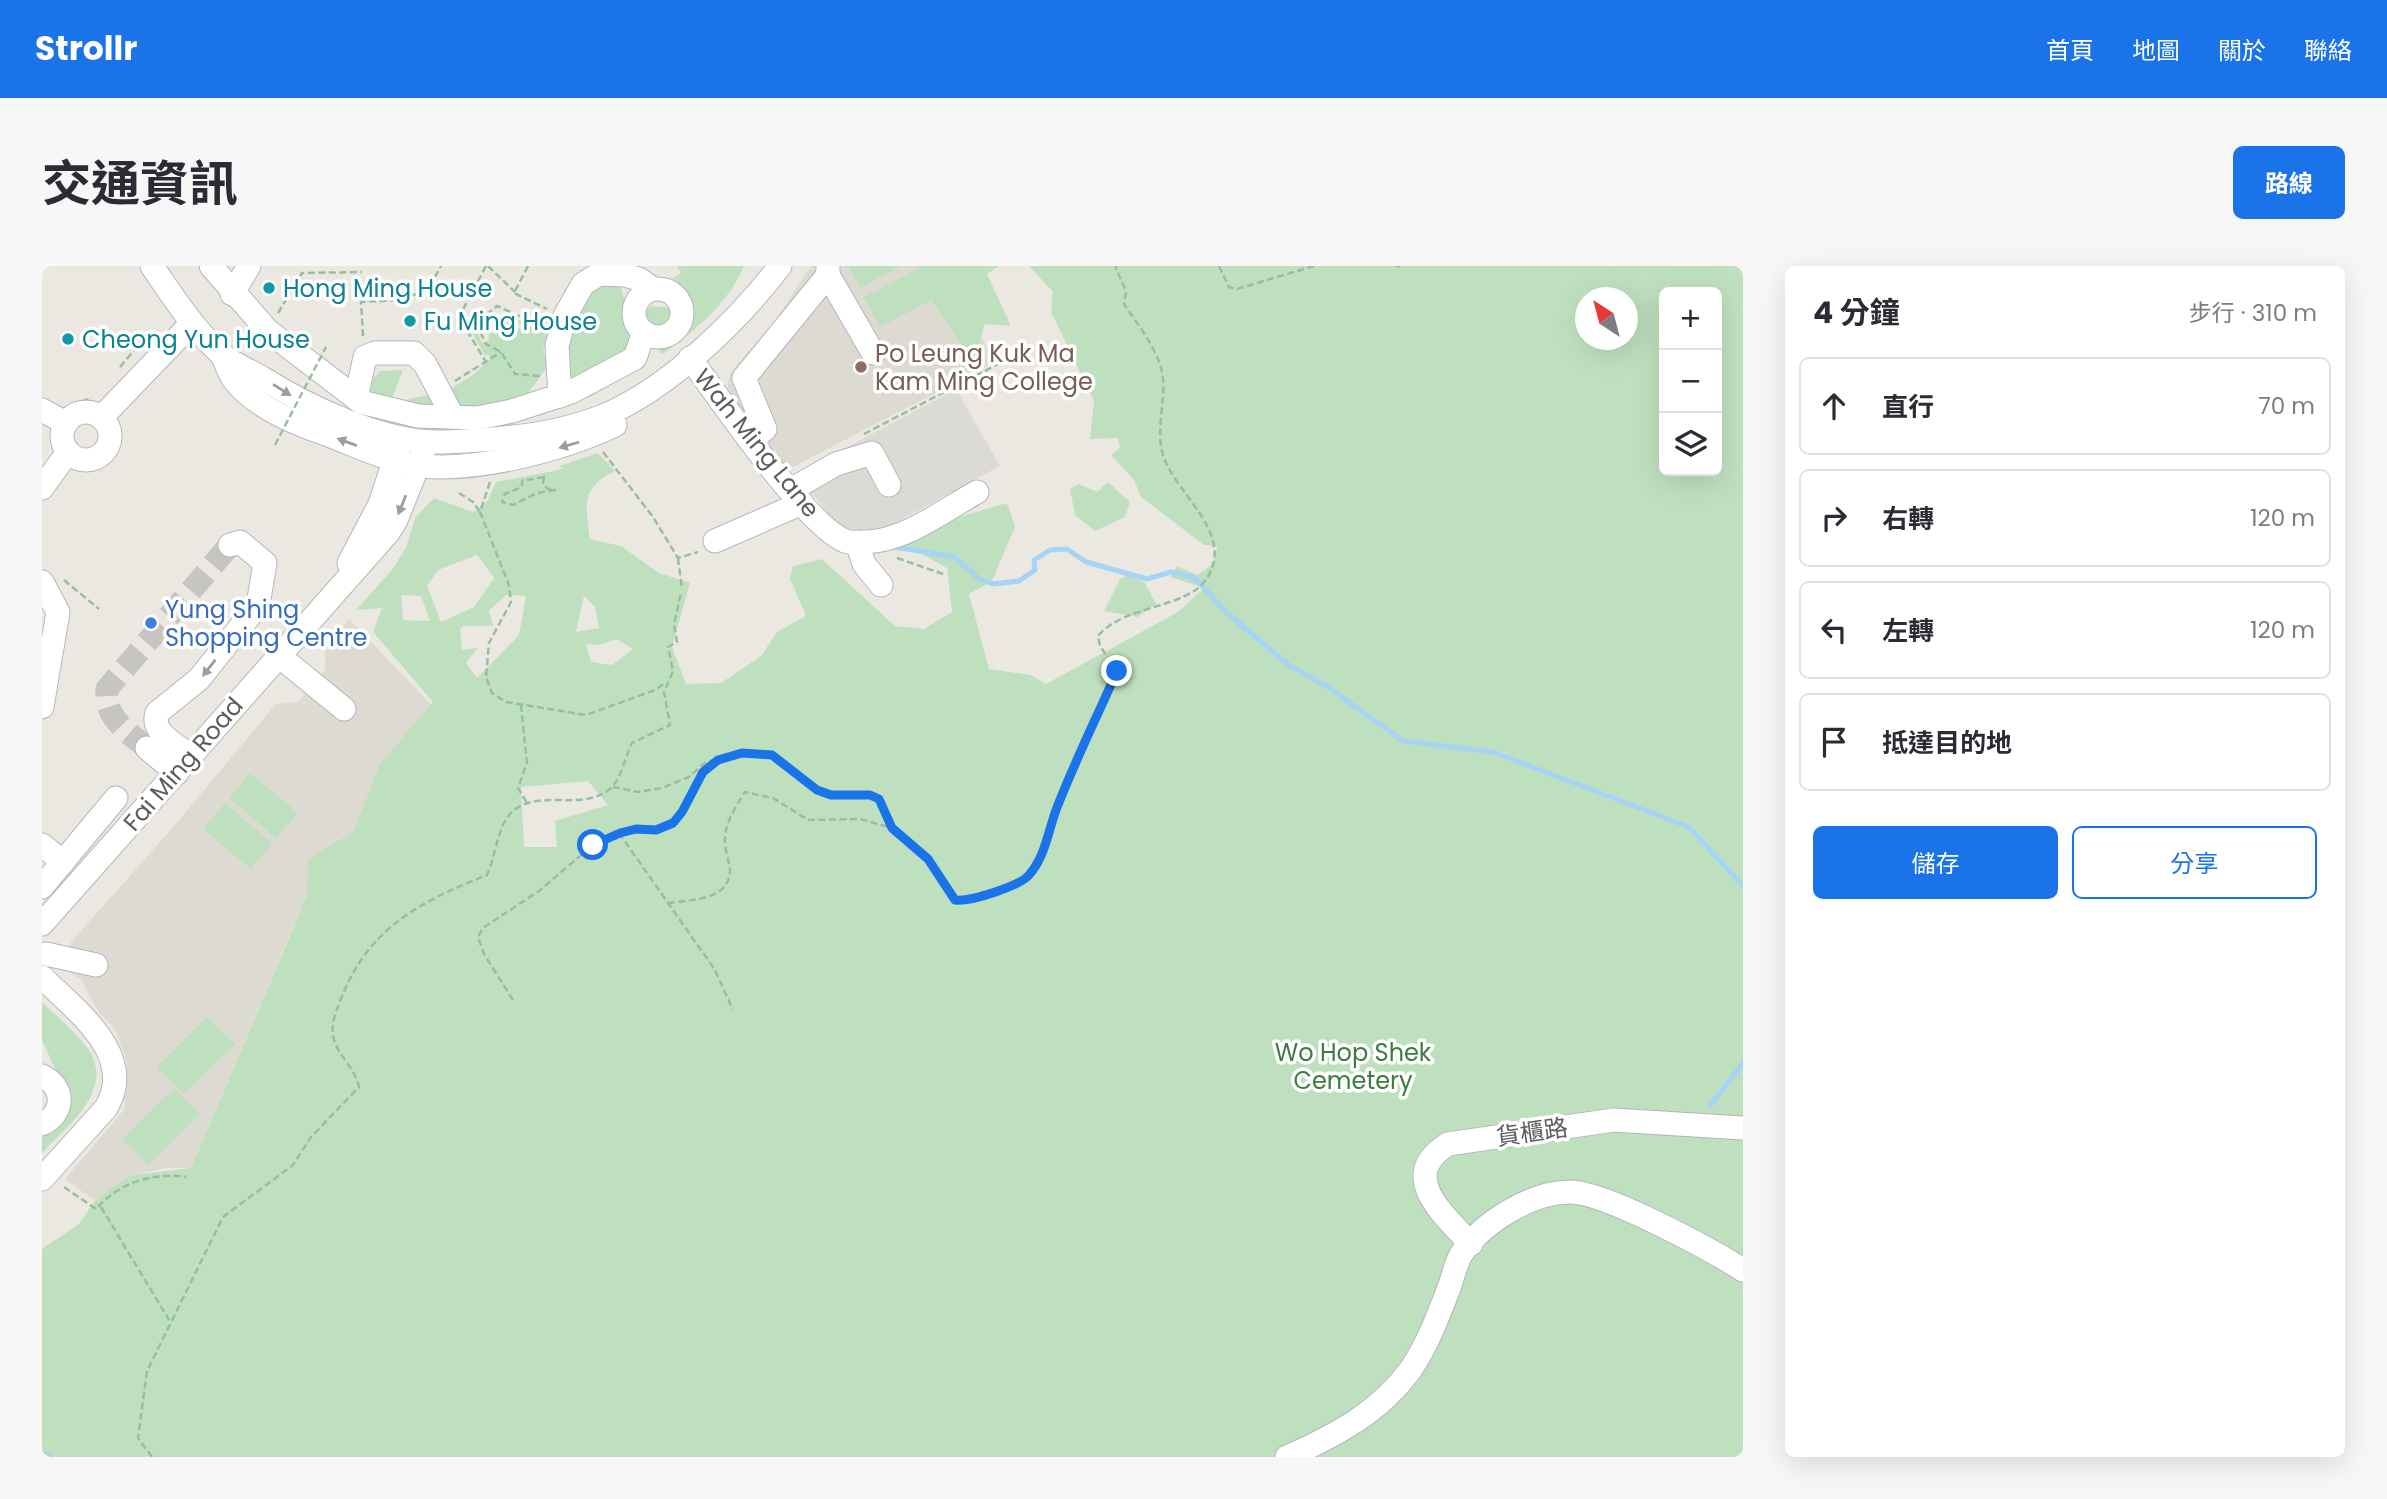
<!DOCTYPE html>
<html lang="zh-TW">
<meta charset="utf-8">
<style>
body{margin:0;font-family:Poppins,"Noto Sans TC",sans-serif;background:#f7f7f7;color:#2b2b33}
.controls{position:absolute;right:21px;top:21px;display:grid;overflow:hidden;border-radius:10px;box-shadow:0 7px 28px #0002}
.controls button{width:63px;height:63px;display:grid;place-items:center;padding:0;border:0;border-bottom:2px solid #e1e1e2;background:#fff;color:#2b2b33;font:35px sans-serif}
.compass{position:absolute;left:1533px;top:21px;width:63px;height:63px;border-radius:50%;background:#fff;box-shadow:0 7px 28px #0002;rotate:324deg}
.stop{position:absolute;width:21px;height:21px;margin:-16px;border:5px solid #1a73e8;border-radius:50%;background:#fff}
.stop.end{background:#1a73e8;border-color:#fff;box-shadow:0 2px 7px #0008}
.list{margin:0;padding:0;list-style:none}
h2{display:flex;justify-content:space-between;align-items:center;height:91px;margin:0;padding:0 28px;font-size:30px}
h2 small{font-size:23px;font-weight:400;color:#7c7c81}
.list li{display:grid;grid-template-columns:46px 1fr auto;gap:21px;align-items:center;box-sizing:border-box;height:98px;margin:0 14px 14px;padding:0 14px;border:2px solid #e1e1e2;border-radius:10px}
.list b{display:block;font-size:26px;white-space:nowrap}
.list em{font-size:23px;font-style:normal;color:#7c7c81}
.actions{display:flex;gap:14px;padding:21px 28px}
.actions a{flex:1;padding:16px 0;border:2px solid #1a73e8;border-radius:10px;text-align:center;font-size:24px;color:#1a73e8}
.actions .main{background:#1a73e8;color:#fff}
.icon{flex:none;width:38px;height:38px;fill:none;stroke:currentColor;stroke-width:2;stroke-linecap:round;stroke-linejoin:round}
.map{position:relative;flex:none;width:1701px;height:1191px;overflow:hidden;border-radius:10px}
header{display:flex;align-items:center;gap:42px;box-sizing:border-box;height:98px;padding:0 35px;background:#1a73e8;color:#fff}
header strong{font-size:33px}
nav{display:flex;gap:38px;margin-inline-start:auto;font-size:24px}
.intro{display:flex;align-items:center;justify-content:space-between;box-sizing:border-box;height:168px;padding:0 42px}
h1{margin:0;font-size:49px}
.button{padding:18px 32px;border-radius:10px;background:#1a73e8;color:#fff;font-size:24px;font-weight:700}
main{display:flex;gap:42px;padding:0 42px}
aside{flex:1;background:#fff;border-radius:10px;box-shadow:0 7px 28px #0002}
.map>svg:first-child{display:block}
.industrial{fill:#dcdad5}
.education{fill:#dddad2}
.green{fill:#bfe0bf;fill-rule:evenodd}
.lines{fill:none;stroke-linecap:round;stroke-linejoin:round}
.stream{stroke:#a6d3f6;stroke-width:5}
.minor-tunnel{stroke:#c6c5c1;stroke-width:23;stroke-dasharray:23 11;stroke-linecap:butt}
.minor-casing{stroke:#b3b6ba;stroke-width:25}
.path{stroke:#98bea2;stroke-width:2.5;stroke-dasharray:7 3.5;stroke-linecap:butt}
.minor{stroke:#fff;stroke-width:23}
.path-bridge{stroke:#98bea2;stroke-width:2.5;stroke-dasharray:7 3.5;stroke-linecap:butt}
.oneway{fill:#9b9da0}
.route{stroke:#1a73e8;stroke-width:9}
.culture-dot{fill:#0f9aa8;stroke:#fff;stroke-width:2.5}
.education-dot{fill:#8d6e63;stroke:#fff;stroke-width:2.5}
.shop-dot{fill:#3f7fe0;stroke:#fff;stroke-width:2.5}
.labels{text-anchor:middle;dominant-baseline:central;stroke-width:7;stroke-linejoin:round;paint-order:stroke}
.culture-label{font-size:24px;fill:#0d838f;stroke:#fff;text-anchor:start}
.education-label{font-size:24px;fill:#785e54;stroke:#fff;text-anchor:start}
.street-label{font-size:24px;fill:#595c60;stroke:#fff}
.shop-label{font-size:24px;fill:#366cbe;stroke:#fff;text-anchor:start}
.park-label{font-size:24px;fill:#3c7d3f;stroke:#fff}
</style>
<header>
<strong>Strollr</strong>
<nav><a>首頁</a><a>地圖</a><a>關於</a><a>聯絡</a></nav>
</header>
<div class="intro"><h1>交通資訊</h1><a class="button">路線</a></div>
<main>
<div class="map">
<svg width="1701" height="1191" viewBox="0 0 1701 1191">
<rect width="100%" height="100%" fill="#ebe8e1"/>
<!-- industrial -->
<polygon class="industrial" points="914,123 958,200 845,261 824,265 806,263 793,256 755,208"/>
<!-- education -->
<g class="education">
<polygon points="769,0 900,0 953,96 751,201 742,201 695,140 685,119 689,106 734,53"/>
<polygon points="307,353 400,450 252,659 149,902 124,902 92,909 53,935 23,913 82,844 85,797 73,763 56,745 40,715 20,701 29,676 133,559 234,438 256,436 283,404 283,386"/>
</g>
<!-- green -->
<g class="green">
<path d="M635 0H702C686 38 653 65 620 88L616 83 625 73 610 60 602 47 608 40 645 43V36L632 33 624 17 639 7Z"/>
<polygon points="806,0 859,0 818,22"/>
<polygon points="875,0 958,0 945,8 969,60 943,58 931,97 890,34 838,61 822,31 876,3"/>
<path d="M987 0H1701V1191H0V983L37 958 53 935 78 916 92 909 149 902 265 630 266 594 312 565 338 498 391 436 331 366 340 342 314 344 349 305 364 282 373 252 392 232 431 246 446 234 454 216 516 204 521 202 517 200 556 187 573 205C539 221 543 240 548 273L579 280 617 307 648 317 630 381 644 418 679 417 719 390 735 366 764 350 748 313 751 300 780 293 853 360 882 363 910 346 905 302 876 286 842 283 896 257 965 237 973 261 950 315 927 328 947 403 989 409 1004 418 1136 346 1162 322 1128 311 1135 300 1155 309C1170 301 1173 296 1175 280L1162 279 1099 231 1092 214 1069 189 1078 182 1076 172 1048 173 1052 135 1009 46 1011 26ZM1622 26H1675V205H1622ZM1544 32H1586V74H1544ZM435 289 452 312 432 341 399 356 385 320 396 304ZM359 329 379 330 388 355 361 354ZM464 329 484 330 477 369 435 412 424 397 436 382 420 384 418 363 422 360H451L447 345ZM542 330 553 341 557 362 534 366ZM574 373 591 383 570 399 549 396 544 378 557 379ZM546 515 566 539 513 555 515 581H482L479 521Z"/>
<path d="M552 9 577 18C582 28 594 71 587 81 584 87 576 92 571 97L573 116 548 131 531 133 530 113 518 106 514 89 501 81 505 101 482 133 481 147 467 164 423 168 342 162 349 137 405 125 431 109 449 92 445 88 444 91 426 60 434 63 440 77 447 75 446 64 439 55 453 47 488 69 475 55 521 46 522 24Z"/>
<polygon points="361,104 350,132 327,133 326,119 338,105"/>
<polygon points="1066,216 1088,236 1083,251 1053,265 1033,249 1028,223 1037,218 1055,226"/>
<polygon points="1086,309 1103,317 1114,338 1096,351 1062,345 1078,313"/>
<polygon points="208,507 256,547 234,572 187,532"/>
<polygon points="183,537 230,577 209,603 161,563"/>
<path d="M0 736C15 751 34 766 46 783 74 824 25 860 0 887V864L23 825 0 774Z"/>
<polygon points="165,751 193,778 142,828 115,801"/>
<polygon points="132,822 158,848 106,899 80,873"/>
</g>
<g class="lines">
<!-- stream -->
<g class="stream">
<polyline points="858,282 913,291 936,312 951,318 977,315 993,304 992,294 1008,284 1025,283 1044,296 1105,313 1129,306 1153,312 1185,347 1248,400 1286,421 1361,475 1451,486 1647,561 1701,620"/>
<polyline points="1668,840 1701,797"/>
<polyline points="0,1186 8,1191"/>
</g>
<!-- minor-tunnel -->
<path class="minor-tunnel" d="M105 482C85 465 62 452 65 423L188 279"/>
<!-- minor casing -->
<g class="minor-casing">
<g id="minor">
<path d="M110 0C131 31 151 62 179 88 190 98 207 104 220 112 267 141 337 175 393 176 416 176 440 174 462 172 496 169 529 163 561 150 626 123 696 55 738 0"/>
<polyline points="169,0 226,65 319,136 376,150 435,152 470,145 529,126 593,92 602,66"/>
<polyline points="786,0 786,9 831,87"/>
<circle cx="616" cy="47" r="24"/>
<polyline points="190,28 207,0"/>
<path d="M181 90C184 98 187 107 192 114 212 140 254 158 284 168 310 178 337 191 364 197 422 211 520 184 573 159"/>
<path d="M648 92C677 132 763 258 803 275 809 277 817 277 824 276 863 275 902 244 935 226"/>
<polyline points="518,130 515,80 523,50 541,18 557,8 582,9 597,13 611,23"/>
<polyline points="314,132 323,91 333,87 372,87 383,98 411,151"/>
<polyline points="0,144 24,157"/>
<circle cx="44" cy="170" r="24"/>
<polyline points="59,152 150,57"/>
<polyline points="709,174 723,163 702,112 786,9"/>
<polyline points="0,222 26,186"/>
<polyline points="749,224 794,198 830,187 847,219"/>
<polyline points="673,275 760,237"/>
<polyline points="815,276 822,298 839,319"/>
<polyline points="307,297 338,238 357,181"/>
<polyline points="0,316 16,346 0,441"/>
<polyline points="236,389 302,443"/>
<polyline points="105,482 135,507"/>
<path d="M149 490C136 480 108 467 115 447L157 413 216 339 223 297 198 276 188 279"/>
<polyline points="0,579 21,596"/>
<polyline points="0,621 74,532"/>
<polyline points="0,658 346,267 354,254 381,187"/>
<polyline points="4,688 54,699"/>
<path d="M0 711C33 744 96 789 64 842L0 913"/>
<path d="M0 810C23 821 23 847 0 858"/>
<path d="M1429 978C1401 948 1355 910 1406 878L1572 854 1701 862"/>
<path d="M1245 1191C1293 1170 1338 1146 1369 1103 1386 1078 1396 1050 1407 1022 1411 1011 1414 996 1420 987 1441 956 1490 926 1528 926 1563 926 1668 983 1701 1004"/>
</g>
</g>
<!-- path -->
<g class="path">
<polyline points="444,0 417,51 444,96"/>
<polyline points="446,0 473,26"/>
<polyline points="486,0 472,27 505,43"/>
<polyline points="1177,0 1187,21 1195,23 1272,0"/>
<polyline points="1354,0 1358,0"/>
<polyline points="236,47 260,7 320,6"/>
<polyline points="417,51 434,57 455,40 499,60"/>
<polyline points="434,57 444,78 459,86 473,108 498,110"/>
<path d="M321 70 319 36C356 34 381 37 399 0"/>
<polyline points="78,101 103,71"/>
<polyline points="413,115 459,86"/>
<polyline points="30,139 50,132"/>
<polyline points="822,168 958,97"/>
<polyline points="561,186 611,251 636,292 656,286"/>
<polygon points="502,211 501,218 506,223 513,224 495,227 471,239 460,236 463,228 480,221 480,215"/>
<polyline points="448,216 438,246 467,319 469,336 447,377 444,411 450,427 464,436 544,449 613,424 623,417"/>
<polyline points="417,227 431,236 438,246"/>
<polyline points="636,292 640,323"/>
<polyline points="855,292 901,308"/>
<polyline points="22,314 57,343"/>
<polyline points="479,439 485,497 476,522 485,537"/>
<polyline points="571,521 596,526 620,522 647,511 664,496 700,487 730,489 775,524 789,529 828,529 837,533 850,562"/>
<polyline points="577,567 673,704 691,744"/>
<path d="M626 637C647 634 688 635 688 604 687 594 682 582 683 571 684 555 695 539 703 526L731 532 766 554 818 553 850 562 886 593 913 634C928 636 977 620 987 609 1003 591 1006 566 1014 544 1032 497 1055 451 1075 405L1058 380 1056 370C1080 340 1143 342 1163 315 1196 270 1135 229 1122 192 1113 168 1123 138 1121 113 1119 87 1096 59 1082 38L1084 25 1073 0"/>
<polyline points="471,734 442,688 436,671 441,662 497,625 551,579 577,567 594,563 614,564 631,557 641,546 661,506 676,494"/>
<path d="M22 921 54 943C76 917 111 906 144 911"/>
<polyline points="59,941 127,1054"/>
<path d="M110 1191 96 1172 105 1105 181 951 251 899 269 871 317 821C313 801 294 789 291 769 289 754 296 741 301 728 329 660 380 635 445 609 454 590 455 559 471 545 497 522 543 547 570 521 579 512 584 489 590 477L628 459 622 426 631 405 626 381 635 376 632 359 639 326"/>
</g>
<!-- minor -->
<use href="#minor" class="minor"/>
<!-- path-bridge -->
<polyline class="path-bridge" points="233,179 284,81"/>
</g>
<!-- one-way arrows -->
<defs><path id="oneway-solid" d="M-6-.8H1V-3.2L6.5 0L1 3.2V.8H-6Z" transform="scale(1.75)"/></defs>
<g class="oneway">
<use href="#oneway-solid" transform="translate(240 124) rotate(32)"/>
<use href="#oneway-solid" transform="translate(305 176) rotate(-160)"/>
<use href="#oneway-solid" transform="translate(527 179) rotate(164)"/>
<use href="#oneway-solid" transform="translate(360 239) rotate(112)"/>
<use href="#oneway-solid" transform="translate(167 402) rotate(128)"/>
</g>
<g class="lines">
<!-- route -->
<path class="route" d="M551 579 578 567 594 563 614 564 631 557 640 546 661 506 676 494 700 487 730 489 775 524 789 529H828L837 533 850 562 886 593 913 634C928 636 978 620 987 609 1003 591 1006 566 1014 544 1032 497 1055 451 1075 405"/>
</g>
<!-- markers -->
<g class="culture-dot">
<circle cx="227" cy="22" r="7"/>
<circle cx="368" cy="55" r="7"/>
<circle cx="26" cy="73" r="7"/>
</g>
<circle class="education-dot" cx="819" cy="101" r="7"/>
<circle class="shop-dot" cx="109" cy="357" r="7"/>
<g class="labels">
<!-- culture labels -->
<g class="culture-label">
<text x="241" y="22">Hong Ming House</text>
<text x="382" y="55">Fu Ming House</text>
<text x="40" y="73">Cheong Yun House</text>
</g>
<!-- education labels -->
<g class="education-label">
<text x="833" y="87">Po Leung Kuk Ma<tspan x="833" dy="28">Kam Ming College</tspan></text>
</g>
<!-- street labels -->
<g class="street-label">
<text transform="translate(715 177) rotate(51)">Wah Ming Lane</text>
<text transform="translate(141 498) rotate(-49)">Fai Ming Road</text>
<text transform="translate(1490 866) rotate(-8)">貨櫃路</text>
</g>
<!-- shop labels -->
<g class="shop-label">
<text x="123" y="343">Yung Shing<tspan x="123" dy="28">Shopping Centre</tspan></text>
</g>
<!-- park labels -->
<g class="park-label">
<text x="1311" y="786">Wo Hop Shek<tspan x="1311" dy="28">Cemetery</tspan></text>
</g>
</g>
</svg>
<div class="controls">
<button>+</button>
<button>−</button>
<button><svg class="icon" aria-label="layers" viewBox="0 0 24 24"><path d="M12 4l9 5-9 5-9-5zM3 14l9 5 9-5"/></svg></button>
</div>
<svg class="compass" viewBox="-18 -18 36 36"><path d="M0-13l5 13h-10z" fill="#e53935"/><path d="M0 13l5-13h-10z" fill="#7c7c81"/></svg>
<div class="stop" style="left:551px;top:579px"></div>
<div class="stop end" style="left:1075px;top:405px"></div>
</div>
<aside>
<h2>4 分鐘<small>步行 · 310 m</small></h2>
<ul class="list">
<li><svg class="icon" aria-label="ahead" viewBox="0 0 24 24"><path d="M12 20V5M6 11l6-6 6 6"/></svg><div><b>直行</b></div><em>70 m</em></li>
<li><svg class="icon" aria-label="right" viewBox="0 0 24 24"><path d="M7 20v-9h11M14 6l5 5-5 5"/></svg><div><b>右轉</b></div><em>120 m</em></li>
<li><svg class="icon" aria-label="left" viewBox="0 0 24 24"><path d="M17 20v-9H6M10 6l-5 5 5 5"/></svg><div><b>左轉</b></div><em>120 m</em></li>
<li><svg class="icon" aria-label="arrive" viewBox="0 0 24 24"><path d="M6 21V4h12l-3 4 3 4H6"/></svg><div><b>抵達目的地</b></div></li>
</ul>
<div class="actions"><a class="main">儲存</a><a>分享</a></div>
</aside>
</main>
